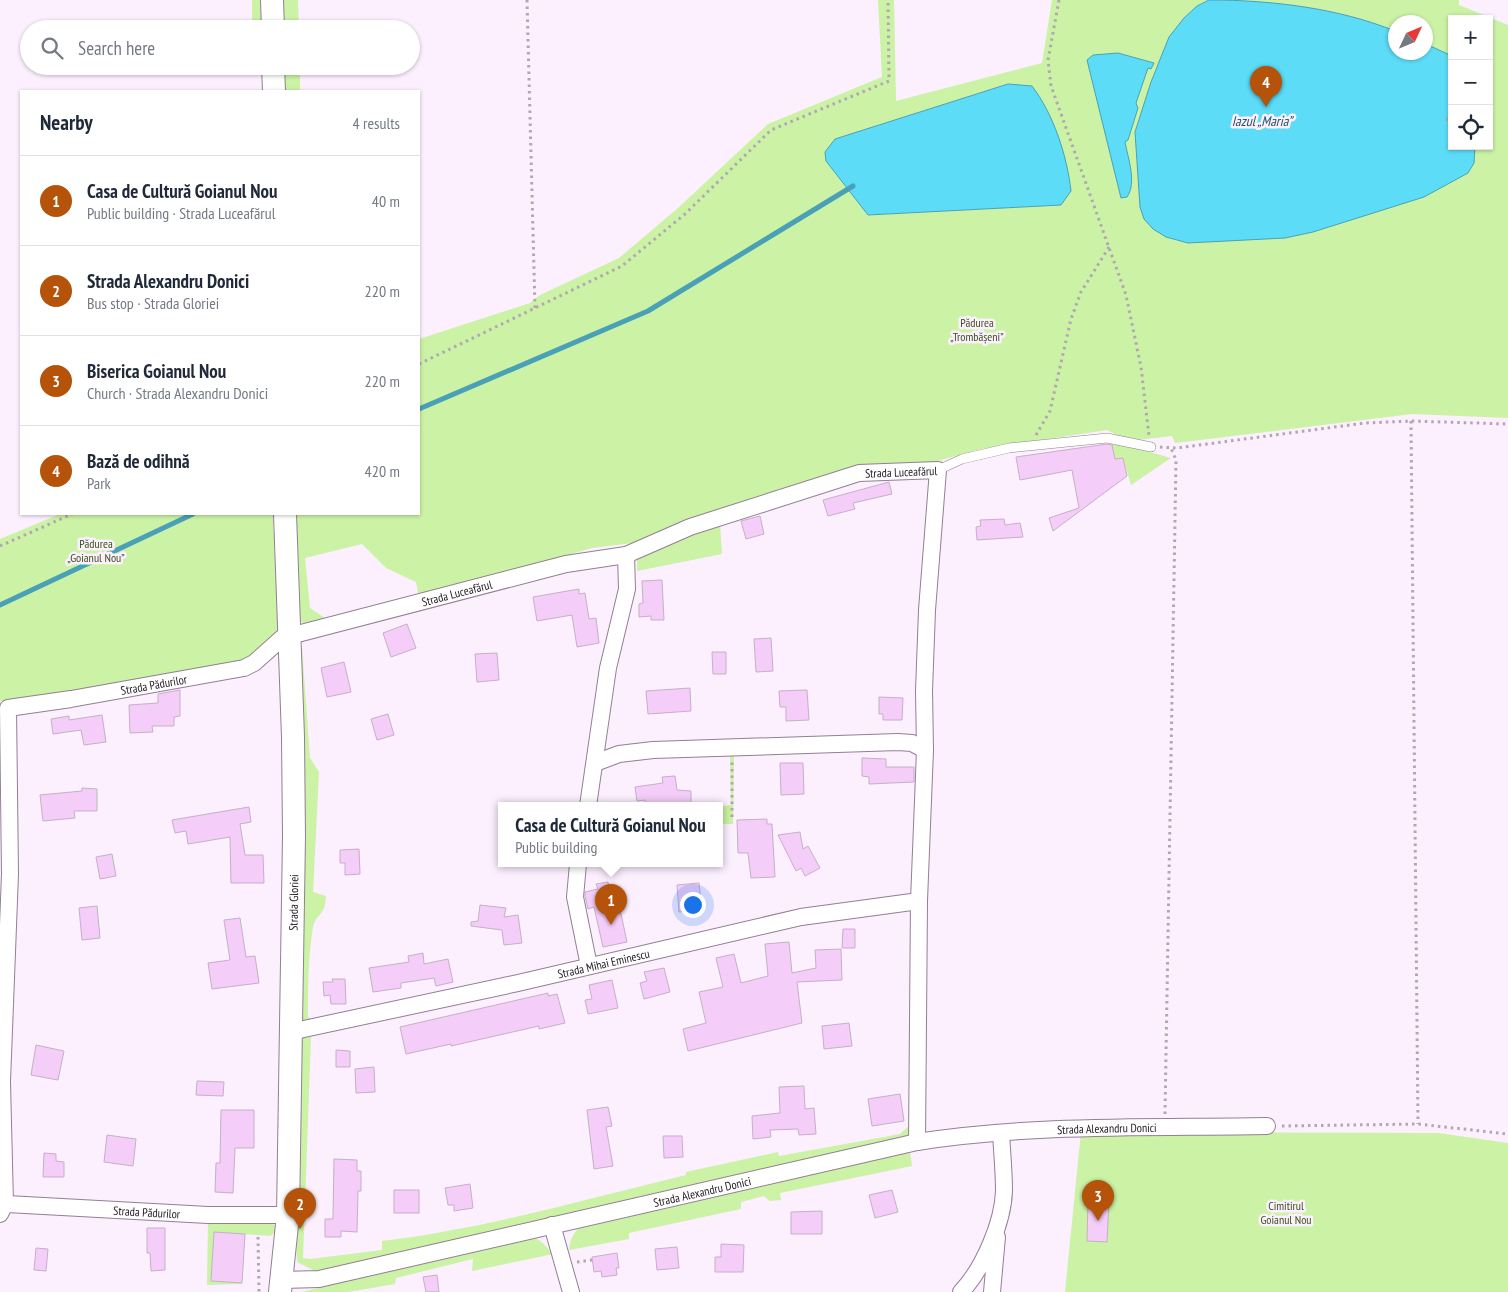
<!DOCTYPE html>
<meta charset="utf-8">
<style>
body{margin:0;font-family:"PT Sans Narrow",sans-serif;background:#f6f6f7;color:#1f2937}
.controls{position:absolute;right:15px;top:15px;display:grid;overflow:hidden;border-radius:0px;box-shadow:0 1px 4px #0004}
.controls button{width:45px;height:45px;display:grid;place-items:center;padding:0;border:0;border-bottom:1px solid #e0e1e3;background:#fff;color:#1f2937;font:25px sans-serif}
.compass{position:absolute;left:1388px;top:15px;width:45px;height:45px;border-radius:50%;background:#fff;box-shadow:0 1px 4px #0004;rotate:46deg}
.you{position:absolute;left:692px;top:904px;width:18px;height:18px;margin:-12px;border:4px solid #fff;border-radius:50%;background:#1a73e8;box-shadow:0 0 0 8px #1a73e833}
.badge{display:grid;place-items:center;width:32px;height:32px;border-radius:50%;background:#b45309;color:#fff;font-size:16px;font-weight:700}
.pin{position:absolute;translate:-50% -41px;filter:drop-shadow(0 1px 2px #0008)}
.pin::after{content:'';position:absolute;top:26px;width:18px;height:15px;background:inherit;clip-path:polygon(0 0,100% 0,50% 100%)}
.popup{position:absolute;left:498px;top:802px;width:225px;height:65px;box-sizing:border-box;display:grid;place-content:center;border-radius:0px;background:#fff;filter:drop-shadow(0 1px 4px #0005);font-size:16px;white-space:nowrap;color:#747a83}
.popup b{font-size:19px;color:#1f2937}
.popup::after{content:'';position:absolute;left:50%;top:100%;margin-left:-10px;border:10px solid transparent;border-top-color:#fff}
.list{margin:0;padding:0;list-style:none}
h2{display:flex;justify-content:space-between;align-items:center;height:65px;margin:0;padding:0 20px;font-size:21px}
h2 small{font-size:16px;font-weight:400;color:#747a83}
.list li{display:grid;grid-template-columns:32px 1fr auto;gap:15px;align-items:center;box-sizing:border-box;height:90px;padding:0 20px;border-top:1px solid #e0e1e3}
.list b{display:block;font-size:19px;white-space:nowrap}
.list p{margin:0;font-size:16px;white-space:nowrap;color:#747a83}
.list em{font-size:16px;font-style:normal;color:#747a83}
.icon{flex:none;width:28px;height:28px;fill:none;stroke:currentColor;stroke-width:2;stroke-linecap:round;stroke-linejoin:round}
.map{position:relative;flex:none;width:1508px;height:1292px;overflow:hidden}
.search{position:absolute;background:#fff;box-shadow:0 1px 4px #0004;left:20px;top:20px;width:400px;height:55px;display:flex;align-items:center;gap:12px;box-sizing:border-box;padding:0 18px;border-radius:28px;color:#747a83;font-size:19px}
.panel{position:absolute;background:#fff;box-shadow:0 1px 4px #0004;left:20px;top:90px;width:400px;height:425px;border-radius:0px}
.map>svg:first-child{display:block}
.green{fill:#cbf2a5;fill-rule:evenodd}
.water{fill:#5cdcf7;stroke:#4aa1b7}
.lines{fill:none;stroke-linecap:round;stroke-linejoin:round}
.stream{stroke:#4aa1b7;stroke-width:5}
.building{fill:#f4cdf8;stroke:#c5b0c7}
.lane-casing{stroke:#927f94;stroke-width:10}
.street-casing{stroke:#927f94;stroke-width:18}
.secondary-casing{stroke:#927f94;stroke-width:24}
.path{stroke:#b1a6b3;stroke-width:3;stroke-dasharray:2.5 4;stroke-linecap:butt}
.lane{stroke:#fff;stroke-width:9}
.street{stroke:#fff;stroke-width:16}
.secondary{stroke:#fff;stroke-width:22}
.labels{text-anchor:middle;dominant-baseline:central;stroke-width:5;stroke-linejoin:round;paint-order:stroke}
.park-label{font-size:12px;fill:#39521a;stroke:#fceffe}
.street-label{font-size:12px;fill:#201821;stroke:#fceffe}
.water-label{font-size:14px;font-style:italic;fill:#235863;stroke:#fceffe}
</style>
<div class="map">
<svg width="1508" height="1292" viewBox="0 0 1508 1292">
<rect width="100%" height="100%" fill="#fceffe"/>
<!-- green -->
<g class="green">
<rect x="252" y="0" width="11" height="29"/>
<polygon points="280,0 298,0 299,29 280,29"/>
<path d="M878 0H894L896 101 1042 63 1052 0H1459V5L1508 25V418L1412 414 1175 443 1172 436 1129 441 1107 430 981 449 923 465 860 468 641 542 592 548 419 598 416 582 386 568 362 544 305 558 310 608 328 620 308 625 295 619 292 514H419V339L530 303 540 295 619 258 678 208 768 124 882 77ZM1452 19H1489V146H1452ZM1396 22H1426V52H1396ZM1008 84 1061 205 868 215 835 139Z"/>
<polygon points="281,66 300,66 300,91 282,91"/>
<polygon points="1111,441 1171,458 1131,485 1123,458 1115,459"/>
<polygon points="60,514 273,514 278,632 241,662 69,694 0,701 0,539"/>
<polygon points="720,523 722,554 637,571 637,555"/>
<path d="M302 647 310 758 319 772 313 892 326 896C325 917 316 913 313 927 308 957 308 986 308 1017L314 1020 302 1023 298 648Z"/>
<polygon points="730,754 734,757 733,824 723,824 722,806 731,805"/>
<path d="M311 1037 303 1258 310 1259 382 1250V1241C484 1229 586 1199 686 1175V1172L778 1152 779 1156 900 1134 911 1124V1139L319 1273 297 1262 296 1242 299 1038Z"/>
<polygon points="1081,1132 1438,1133 1508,1143 1508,1292 1065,1292"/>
<path d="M910 1152 912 1166 780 1193 781 1200 770 1201 764 1196 741 1202V1209L629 1233V1239L569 1250C570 1238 574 1233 582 1224Z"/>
<polygon points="255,1223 272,1224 276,1226 276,1232 270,1236 214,1232 211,1281 242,1283 242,1284 207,1285 208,1224"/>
<path d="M525 1236C538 1236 545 1245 553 1254L472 1271 473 1259 396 1278 395 1284 348 1292H302Z"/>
</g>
<!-- water -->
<g class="water">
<path d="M1209 0C1271 0 1338 8 1395 31L1396 52H1426V44L1452 56V146H1475L1474 163 1468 173 1424 197 1313 232 1285 238 1188 243 1166 237 1153 229 1144 219 1140 207 1135 132 1151 82 1169 37 1184 18 1197 6Z"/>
<path d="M1118 53 1154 63 1151 69 1148 68 1136 103 1138 108 1128 140 1125 142C1128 158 1137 183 1127 197L1121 198 1087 60 1093 55Z"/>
<path d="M1008 84 1032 86C1054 115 1067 156 1071 191L1061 205 868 215 826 161 825 152 835 139Z"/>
</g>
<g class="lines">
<!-- stream -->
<g class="stream">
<polyline points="419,409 648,311 853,186"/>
<polyline points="0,605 193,514"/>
</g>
</g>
<!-- building -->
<g class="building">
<polygon points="1107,444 1112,445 1115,459 1123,458 1127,476 1053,531 1049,518 1079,508 1072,470 1020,480 1016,457"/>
<polygon points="889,482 892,494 853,503 855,509 828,516 823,500"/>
<polygon points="760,516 764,534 746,539 741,521"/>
<polygon points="1004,519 1005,525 1020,523 1023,537 977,540 976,527 981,526 980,520"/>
<polygon points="662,580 664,620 651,620 651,616 639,617 639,604 643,603 642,581"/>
<polygon points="579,589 579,594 585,593 589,619 596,618 599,643 577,647 572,615 537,621 533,597"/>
<polygon points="407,624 416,648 391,657 383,633"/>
<polygon points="771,638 773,671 756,672 754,639"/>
<polygon points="712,652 726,652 726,674 713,674"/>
<polygon points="497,653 499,680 477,682 475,654"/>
<polygon points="344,662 351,692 327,697 321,668"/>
<polygon points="690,688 691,711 648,714 646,691"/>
<polygon points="180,690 180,716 174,717 174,726 152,726 153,732 130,733 129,705 158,703 158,694"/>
<polygon points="807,690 809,720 786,721 786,707 780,707 779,691"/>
<polygon points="879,697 903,698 902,720 883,720 883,714 879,714"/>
<polygon points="388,714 394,735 377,740 371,719"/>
<polygon points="102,715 106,742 84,745 81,730 53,734 51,719 69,716 69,720"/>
<polygon points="862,758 886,759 886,767 914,767 914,782 869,784 869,777 862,776"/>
<polygon points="780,763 803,763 804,794 781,795"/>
<polygon points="675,776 677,790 691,791 691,806 645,806 645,800 637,801 635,787 663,783 662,777"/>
<polygon points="82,788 97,789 97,811 74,811 75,818 43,821 40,795 82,791"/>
<polygon points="249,807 251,822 240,824 245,855 263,855 264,883 231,883 230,837 188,844 186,831 175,833 172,820"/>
<polygon points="767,819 767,824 772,824 775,877 751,878 748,853 738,853 737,820"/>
<polygon points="800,832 803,849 808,846 820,868 805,876 801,868 796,871 778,835"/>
<polygon points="359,849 360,874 345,875 345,863 340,863 340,850"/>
<polygon points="112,854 116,876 100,879 96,857"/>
<polygon points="608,882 612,901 618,900 627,942 603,947 594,907 588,909 585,896 585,892 598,889 596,884"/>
<polygon points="699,883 702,910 679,912 677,885"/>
<polygon points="480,905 506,908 504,917 518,915 522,943 504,945 502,930 471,926 471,922 478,921"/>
<polygon points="97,906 100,938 82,940 79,908"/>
<polygon points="240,918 246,957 255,956 259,983 212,989 208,963 230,960 224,920"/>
<polygon points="843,929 855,929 855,948 842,948"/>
<polygon points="789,942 792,973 816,968 815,950 841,949 842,980 797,982 802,1023 688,1051 683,1029 706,1023 699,992 723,987 716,958 734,954 741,983 768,976 765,944"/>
<polygon points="423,953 424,964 448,959 453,982 436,986 434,978 401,983 401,988 373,992 369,968 409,962 408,956"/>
<polygon points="664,968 670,992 644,999 640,983 647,981 644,972"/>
<polygon points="332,979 345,979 346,1004 331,1004 330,995 324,996 323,982 333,982"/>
<polygon points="612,980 618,1008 588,1014 585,1000 592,999 589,985"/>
<polygon points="548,993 548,996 557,994 565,1023 539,1029 539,1026 451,1046 451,1044 406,1054 400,1027"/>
<polygon points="849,1023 852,1046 824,1049 822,1026"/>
<polygon points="36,1045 64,1051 58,1080 31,1075"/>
<polygon points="336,1050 350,1051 350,1067 336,1067"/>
<polygon points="374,1067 375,1092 356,1093 355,1069"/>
<polygon points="197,1081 224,1082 223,1096 196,1095"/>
<polygon points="804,1086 805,1109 814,1108 816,1134 799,1135 798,1129 770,1130 771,1137 753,1139 752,1116 780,1113 779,1087"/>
<polygon points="900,1094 904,1121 872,1126 868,1099"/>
<polygon points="608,1107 612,1126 606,1127 613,1166 594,1169 587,1110"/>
<polygon points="221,1110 254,1110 254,1148 235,1148 233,1193 215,1192 216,1163 220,1163"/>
<polygon points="107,1135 136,1139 133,1166 104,1162"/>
<polygon points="663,1136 682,1136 683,1157 664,1158"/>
<polygon points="44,1153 56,1154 56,1161 64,1162 64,1177 43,1177"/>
<polygon points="334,1159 357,1160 357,1171 361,1171 361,1191 358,1191 357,1232 341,1231 341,1237 325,1237 325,1219 333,1219"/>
<polygon points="470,1184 473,1208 454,1211 454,1205 448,1205 445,1188"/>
<rect x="394" y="1190" width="25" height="23"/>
<polygon points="892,1190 898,1212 875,1218 869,1195"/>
<polygon points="1088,1200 1109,1202 1107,1242 1087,1241"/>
<polygon points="822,1211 822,1234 791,1234 791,1212"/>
<polygon points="147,1228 165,1228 165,1270 151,1271 150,1253 147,1253"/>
<polygon points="214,1232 245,1234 242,1283 211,1281"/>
<polygon points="721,1244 744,1245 743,1272 715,1272 715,1257 721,1257"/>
<polygon points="677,1247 679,1268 657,1270 655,1249"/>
<polygon points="36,1248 48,1249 46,1271 34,1270"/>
<polygon points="617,1253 619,1268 616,1268 617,1275 602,1277 601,1271 594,1272 592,1257"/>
<polygon points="437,1275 439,1292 426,1292 423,1277"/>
</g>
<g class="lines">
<!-- lane casing -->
<g class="lane-casing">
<polyline id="lane" points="938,470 962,459 1009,448 1107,438 1151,447"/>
</g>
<!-- street casing -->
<g class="street-casing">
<g id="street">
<polyline points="595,763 619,754 653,750 898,742 912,743 925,750"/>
<polyline points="588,806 608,668 627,589 626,555"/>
<polyline points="578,864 575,897 589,966"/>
<path id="s1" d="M290 1032 518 983 801 917 919 901"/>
<path id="s2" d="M0 1208 7 1204 208 1215H288"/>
<path id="s3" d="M0 1214 5 1204 2 1082 10 874 8 708 71 699 244 668 254 663 282 638 566 564 626 555 690 527 859 473 938 470 927 610 924 691 925 750 919 901 917 1142"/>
<polyline points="552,1225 571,1292"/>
<path id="s4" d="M282 1280 319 1279 917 1142C1032 1124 1151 1128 1267 1126"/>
<path d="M961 1292C983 1269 1003 1223 1004 1191 1004 1171 1002 1152 1001 1133"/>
<polyline points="992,1292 997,1237"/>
</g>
</g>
<!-- secondary casing -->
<g class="secondary-casing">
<g id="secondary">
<polyline points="272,0 273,29"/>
<polyline points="273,66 274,91"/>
<path id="s5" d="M280 1292 288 1215 294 836 293 737 285 514"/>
</g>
</g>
<!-- path -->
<g class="path">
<polyline points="527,0 535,309"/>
<polyline points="1059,0 1048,60 1051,86 1126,295 1141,367 1149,436"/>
<polyline points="1446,119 1452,120"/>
<polyline points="419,364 622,266 685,214 771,130 889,81 888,0"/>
<polyline points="1411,421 1418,1124"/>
<polyline points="1036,435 1050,411 1071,319 1081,292 1109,247"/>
<polyline points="1160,447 1177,448 1365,423 1411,421 1508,424"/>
<polyline points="0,546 72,514"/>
<polyline points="732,817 732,762"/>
<polyline points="1165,1114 1176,460 1171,448"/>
<polyline points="1282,1126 1418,1124 1508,1134"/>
<polyline points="258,1237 259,1292"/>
<polyline points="577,1262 592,1260"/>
</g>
<!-- lane -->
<use href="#lane" class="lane"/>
<!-- street -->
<use href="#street" class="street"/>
<!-- secondary -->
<use href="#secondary" class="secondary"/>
</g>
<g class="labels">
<!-- park labels -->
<g class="park-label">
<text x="977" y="322">Pădurea<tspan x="977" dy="14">„Trombășeni”</tspan></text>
<text x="96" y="543">Pădurea<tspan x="96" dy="14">„Goianul Nou”</tspan></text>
<text x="1286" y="1205">Cimitirul<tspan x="1286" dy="14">Goianul Nou</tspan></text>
</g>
<!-- street labels -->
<g class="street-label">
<text stroke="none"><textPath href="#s3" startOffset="1439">Strada Luceafărul</textPath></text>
<text stroke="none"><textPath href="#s3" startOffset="976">Strada Luceafărul</textPath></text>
<text stroke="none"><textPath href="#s3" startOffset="655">Strada Pădurilor</textPath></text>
<text stroke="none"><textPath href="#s5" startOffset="390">Strada Gloriei</textPath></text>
<text stroke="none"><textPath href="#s1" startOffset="321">Strada Mihai Eminescu</textPath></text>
<text stroke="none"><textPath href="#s4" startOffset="841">Strada Alexandru Donici</textPath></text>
<text stroke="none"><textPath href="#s4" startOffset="430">Strada Alexandru Donici</textPath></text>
<text stroke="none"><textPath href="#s2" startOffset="148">Strada Pădurilor</textPath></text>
</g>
<!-- water labels -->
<g class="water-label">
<text x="1262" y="121">Iazul „Maria”</text>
</g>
</g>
</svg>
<div class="controls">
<button>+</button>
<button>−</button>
<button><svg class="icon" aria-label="locate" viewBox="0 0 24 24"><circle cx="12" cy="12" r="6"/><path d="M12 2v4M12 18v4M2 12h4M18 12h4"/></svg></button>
</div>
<svg class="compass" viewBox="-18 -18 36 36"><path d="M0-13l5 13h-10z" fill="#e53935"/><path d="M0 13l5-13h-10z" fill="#747a83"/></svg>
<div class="you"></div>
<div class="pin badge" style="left:611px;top:925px">1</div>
<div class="popup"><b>Casa de Cultură Goianul Nou</b>Public building</div>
<div class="pin badge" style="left:300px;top:1229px">2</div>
<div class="pin badge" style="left:1098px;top:1221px">3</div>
<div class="pin badge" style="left:1266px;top:107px">4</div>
<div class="search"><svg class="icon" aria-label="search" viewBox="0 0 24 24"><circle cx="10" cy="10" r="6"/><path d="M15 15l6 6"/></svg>Search here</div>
<section class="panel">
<h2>Nearby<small>4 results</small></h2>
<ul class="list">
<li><span class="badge">1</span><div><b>Casa de Cultură Goianul Nou</b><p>Public building · Strada Luceafărul</p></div><em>40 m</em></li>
<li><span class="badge">2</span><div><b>Strada Alexandru Donici</b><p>Bus stop · Strada Gloriei</p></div><em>220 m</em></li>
<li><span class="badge">3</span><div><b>Biserica Goianul Nou</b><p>Church · Strada Alexandru Donici</p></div><em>220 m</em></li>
<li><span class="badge">4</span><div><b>Bază de odihnă</b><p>Park</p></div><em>420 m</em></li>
</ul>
</section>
</div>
